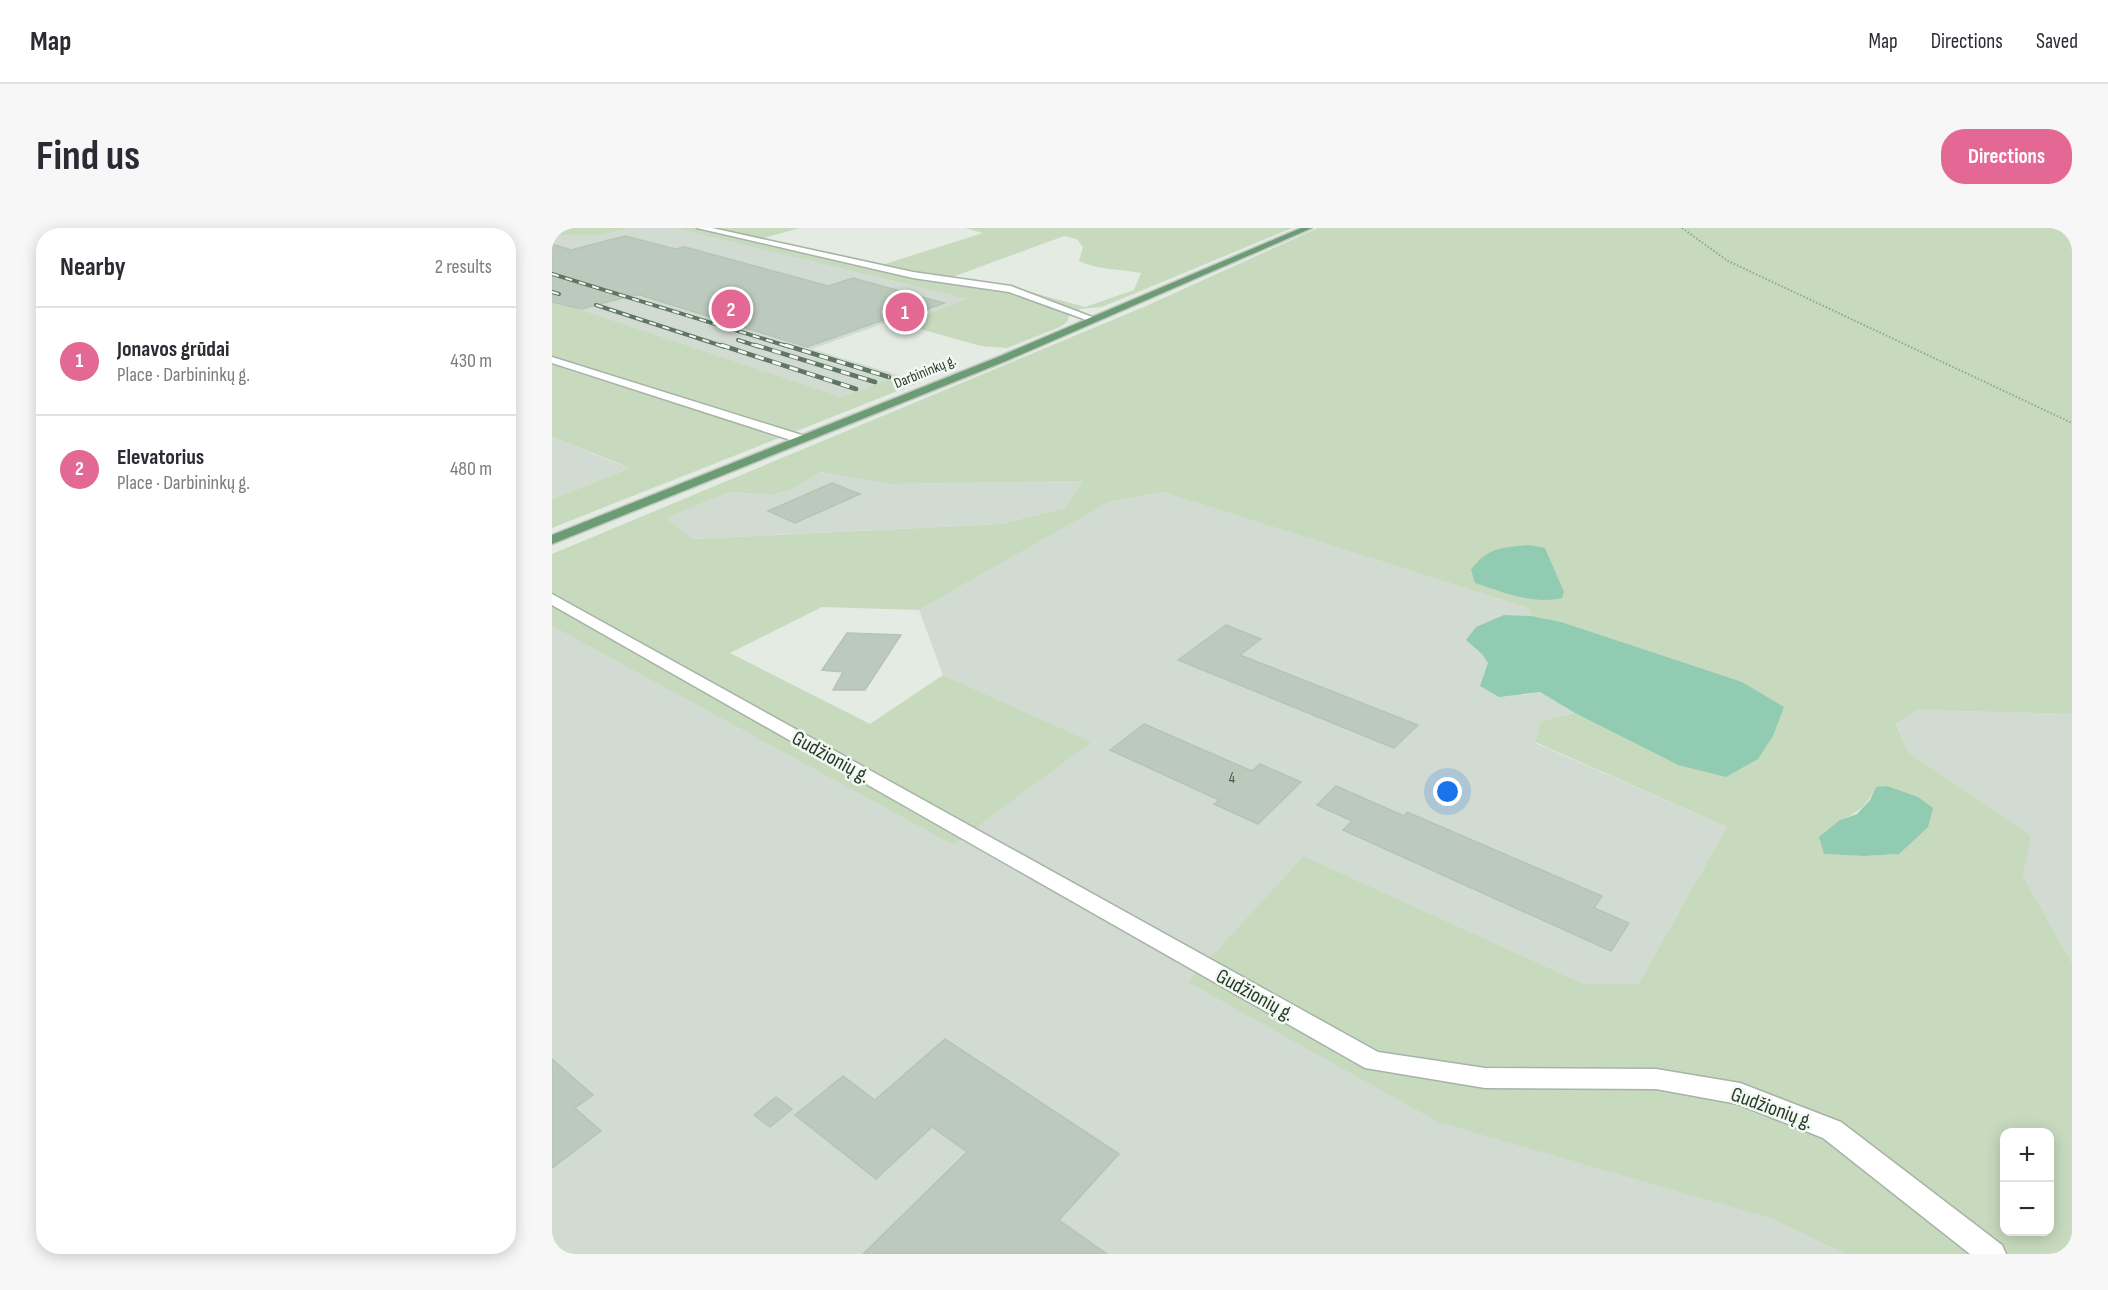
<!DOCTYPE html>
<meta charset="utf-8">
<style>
body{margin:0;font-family:"Sofia Sans Condensed",sans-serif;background:#f7f7f7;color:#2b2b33}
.controls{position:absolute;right:18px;bottom:18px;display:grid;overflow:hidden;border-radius:12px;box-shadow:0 3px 15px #0003}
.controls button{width:54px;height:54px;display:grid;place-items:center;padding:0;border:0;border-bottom:2px solid #e1e1e2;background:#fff;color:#2b2b33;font:30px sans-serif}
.you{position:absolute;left:896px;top:564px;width:21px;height:21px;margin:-15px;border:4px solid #fff;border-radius:50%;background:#1a73e8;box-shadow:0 0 0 9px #1a73e833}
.badge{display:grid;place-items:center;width:39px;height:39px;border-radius:50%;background:#e36994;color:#fff;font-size:20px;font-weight:700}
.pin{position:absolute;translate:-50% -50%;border:3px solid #fff;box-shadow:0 2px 6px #0006}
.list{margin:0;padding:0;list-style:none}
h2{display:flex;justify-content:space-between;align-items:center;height:78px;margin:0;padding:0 24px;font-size:26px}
h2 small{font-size:20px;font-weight:400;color:#7c7c81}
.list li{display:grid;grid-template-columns:39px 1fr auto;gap:18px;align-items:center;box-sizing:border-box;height:108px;padding:0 24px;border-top:2px solid #e1e1e2}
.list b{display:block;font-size:22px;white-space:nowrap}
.list p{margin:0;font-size:20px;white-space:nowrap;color:#7c7c81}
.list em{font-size:20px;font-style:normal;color:#7c7c81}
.map{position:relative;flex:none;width:1520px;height:1026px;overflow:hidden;border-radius:24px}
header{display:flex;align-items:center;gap:36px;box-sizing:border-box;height:84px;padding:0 30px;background:#fff;border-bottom:2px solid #e1e1e2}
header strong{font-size:28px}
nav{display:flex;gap:33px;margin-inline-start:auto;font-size:21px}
.intro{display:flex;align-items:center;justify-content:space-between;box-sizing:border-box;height:144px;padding:0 36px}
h1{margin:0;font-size:42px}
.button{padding:15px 27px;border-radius:24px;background:#e36994;color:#fff;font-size:21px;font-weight:700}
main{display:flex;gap:36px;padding:0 36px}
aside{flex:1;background:#fff;border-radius:24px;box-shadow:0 3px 15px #0003}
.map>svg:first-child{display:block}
.built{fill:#d2dbd1}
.green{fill:#c7dabe;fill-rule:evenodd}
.water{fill:#91cbb1}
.building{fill:#bcc9bd;stroke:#b6c4b6;stroke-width:1.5}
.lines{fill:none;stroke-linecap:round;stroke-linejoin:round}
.minor-casing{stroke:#a6b3a7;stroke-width:3}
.primary-casing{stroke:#c2c8c3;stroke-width:3}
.path{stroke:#87ac8a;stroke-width:2;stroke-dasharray:1.5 2;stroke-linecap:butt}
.minor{fill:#fff;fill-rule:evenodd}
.primary{fill:#6c9c73;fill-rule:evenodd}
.rail-far1-casing{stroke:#5f7662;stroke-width:4}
.rail-casing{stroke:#5f7662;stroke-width:4.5}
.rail-far1{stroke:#f4f8f3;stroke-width:2;stroke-dasharray:7;stroke-linecap:butt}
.rail{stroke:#f4f8f3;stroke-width:3;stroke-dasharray:9;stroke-linecap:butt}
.labels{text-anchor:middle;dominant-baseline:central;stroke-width:5;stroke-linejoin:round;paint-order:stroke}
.far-street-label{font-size:15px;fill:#253b28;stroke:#f4f8f3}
.number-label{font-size:15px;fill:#4b5e4d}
.near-street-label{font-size:21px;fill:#253b28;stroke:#f4f8f3}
</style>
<header>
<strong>Map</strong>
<nav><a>Map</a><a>Directions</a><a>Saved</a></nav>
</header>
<div class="intro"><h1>Find us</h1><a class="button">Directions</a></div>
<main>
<aside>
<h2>Nearby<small>2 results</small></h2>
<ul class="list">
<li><span class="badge">1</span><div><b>Jonavos grūdai</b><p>Place · Darbininkų g.</p></div><em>430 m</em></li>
<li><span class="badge">2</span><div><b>Elevatorius</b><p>Place · Darbininkų g.</p></div><em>480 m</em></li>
</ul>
</aside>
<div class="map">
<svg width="1520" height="1026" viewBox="0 0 1520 1026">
<rect width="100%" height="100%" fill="#e3ebe3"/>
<!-- built -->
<g class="built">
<polygon points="78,0 123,0 416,71 350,96 333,95 260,121 346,147 290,169 0,72 0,7 49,7"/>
<polygon points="0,209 58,233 78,240 0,271"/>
<polygon points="269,244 338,256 531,253 513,280 448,296 140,311 113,290 177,264 220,267 241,261"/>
<polygon points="611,264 976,380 980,388 952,387 915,412 930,426 936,435 971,467 988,464 1023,485 989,493 983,515 1175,599 1086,756 1032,756 752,628 1218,990 1293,1026 0,1026 0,398 401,617 538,514 391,447 367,382 559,273"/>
<polygon points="1366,482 1520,486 1520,735 1471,648 1478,608 1356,524 1344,494"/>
</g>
<!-- green -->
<g class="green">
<polygon points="0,0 78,0 49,7 0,7"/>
<path d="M123 0H248L212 10 333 36 431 5 413 0H740L550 79 528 81 517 88 515 94 508 99 455 120 429 118 350 96 415 71ZM512 8 525 11 531 19 527 33C545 42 569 41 589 45L582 62 533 79 453 57 395 51Z"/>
<path d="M766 0H1520V486L1366 482 1344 495 1356 524 1479 608 1471 648 1520 735V1026H1293L1218 990 886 894 636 754 752 628 1032 756H1086L1175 599 983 514 989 493 1023 485 1126 537 1009 394 980 388 976 380 611 264 559 273 367 382 270 379 178 425 318 496 391 447 539 514 401 617 0 398V326L594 78ZM269 244 338 256 531 253 513 280 448 296 141 311 114 290 177 264 220 267 241 261ZM1324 559 1347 626 1312 628 1272 626 1288 592C1307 585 1315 577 1324 559ZM1452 904H1498V1004H1452Z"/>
<polygon points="0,72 290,169 346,147 368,154 0,300 0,271 78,240 0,209"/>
</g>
<!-- water -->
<g class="water">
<path d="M976 317 993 320 1012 364 1010 370C980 377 952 364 923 355L919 342C934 320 951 319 976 317Z"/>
<polygon points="952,387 980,388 1009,394 1190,454 1232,479 1221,508 1206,531 1174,549 1126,537 1023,485 988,464 947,469 928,458 936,435 930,426 914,412 924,399"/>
<polygon points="1335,558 1366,569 1381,580 1376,599 1347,626 1312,628 1272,626 1267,609 1288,592 1305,586 1318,572 1324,559"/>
</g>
<!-- building -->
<g class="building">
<polygon points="73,8 123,21 133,19 276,58 301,50 392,75 344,93 331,92 255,119 88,67 81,67 30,81 0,74 0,16 19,22"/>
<polygon points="280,255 308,266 243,295 216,283"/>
<polygon points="674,397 709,411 688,427 866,497 842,520 626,432"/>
<polygon points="295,405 349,407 313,462 281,462 291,444 270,442"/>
<polygon points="592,496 700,543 708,536 749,554 706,596 662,576 667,572 558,522"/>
<polygon points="784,558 852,588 855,584 1050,668 1042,680 1077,695 1059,723 791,602 800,593 765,577"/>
<polygon points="393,811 567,926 507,992 555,1026 311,1026 415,924 380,899 324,951 243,887 291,848 323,872"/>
<polygon points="0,831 41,867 23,880 49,903 0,940"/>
<polygon points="224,869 240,881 218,899 202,887"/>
</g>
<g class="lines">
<!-- minor casing -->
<g class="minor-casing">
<g id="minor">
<polygon points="145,0 160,0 361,44 459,58 548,92 540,94 457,64 361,50"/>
<polygon points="0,129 253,208 255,211 249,215 245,214 0,135"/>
<polygon points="0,366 826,824 933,840 1104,841 1188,855 1289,894 1450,1017 1454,1026 1418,1026 1271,910 1186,876 1104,861 933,860 813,840 0,377"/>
</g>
</g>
<!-- primary casing -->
<g class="primary-casing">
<polygon id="primary" points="749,0 760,0 454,133 0,316 0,307 446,129"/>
</g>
<!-- path -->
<polyline class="path" points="1130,0 1176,33 1520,195"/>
<!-- minor -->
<use href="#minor" class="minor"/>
<!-- primary -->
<use href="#primary" class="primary"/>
<!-- rail-far1 casing -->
<g class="rail-far1-casing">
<g id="rail-far1">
<polyline points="0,46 238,119"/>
<polyline points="0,64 7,66"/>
<polyline points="44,77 173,119"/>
<polyline points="186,112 208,119"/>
</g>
</g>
<!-- rail casing -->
<g class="rail-casing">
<g id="rail">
<polyline points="169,117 304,161"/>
<polyline points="203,117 323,154"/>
<polyline points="233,117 337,149"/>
</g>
</g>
<!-- rail-far1 -->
<use href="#rail-far1" class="rail-far1"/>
<!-- rail -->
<use href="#rail" class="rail"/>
</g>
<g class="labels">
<!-- far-street labels -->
<g class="far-street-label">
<text transform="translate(373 144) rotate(-22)">Darbininkų g.</text>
</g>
<!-- number labels -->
<g class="number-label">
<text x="680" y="550">4</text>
</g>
<!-- near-street labels -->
<g class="near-street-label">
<text transform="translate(279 529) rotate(29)">Gudžionių g.</text>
<text transform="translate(703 767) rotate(29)">Gudžionių g.</text>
<text transform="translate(1220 880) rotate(20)">Gudžionių g.</text>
</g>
</g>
</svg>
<div class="controls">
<button>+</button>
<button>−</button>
</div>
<div class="you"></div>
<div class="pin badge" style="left:353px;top:84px">1</div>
<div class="pin badge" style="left:179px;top:81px">2</div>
</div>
</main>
